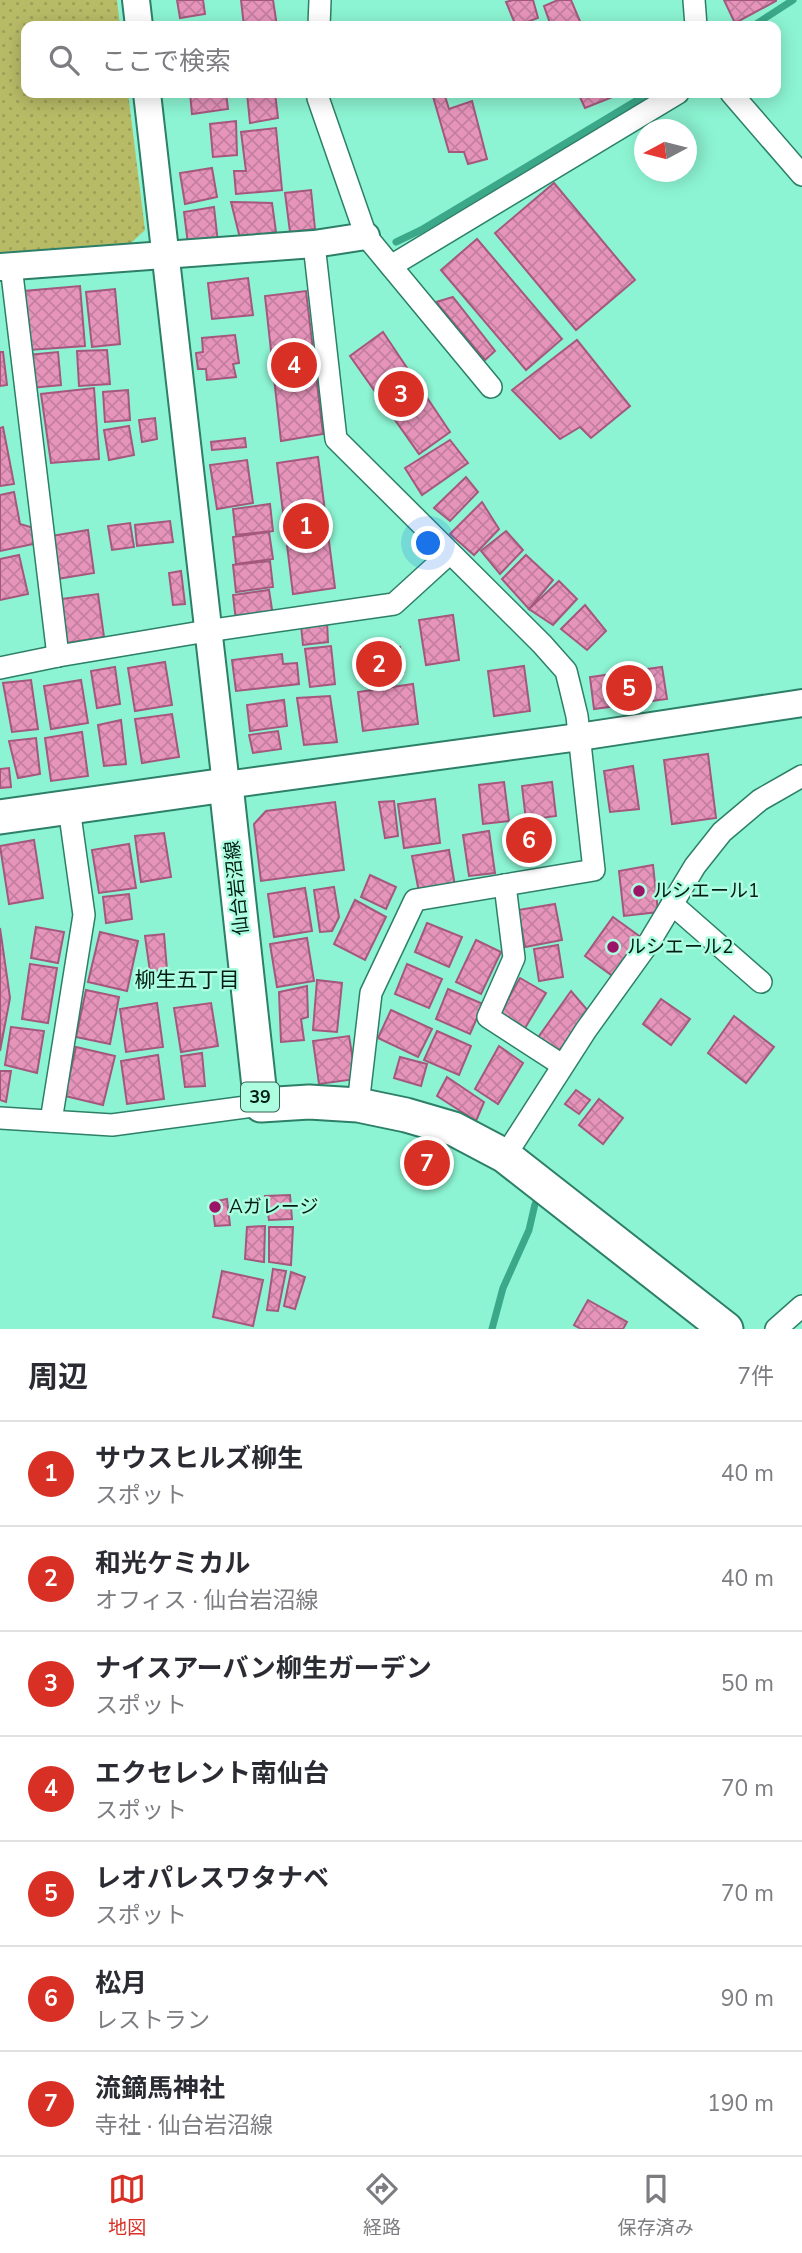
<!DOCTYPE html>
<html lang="ja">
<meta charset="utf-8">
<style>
body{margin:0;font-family:"Nunito Sans","Noto Sans JP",sans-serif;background:#f7f7f7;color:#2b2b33}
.compass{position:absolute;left:634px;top:119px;width:63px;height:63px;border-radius:50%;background:#fff;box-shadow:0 4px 18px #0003;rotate:263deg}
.you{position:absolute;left:429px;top:544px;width:24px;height:24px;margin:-18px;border:5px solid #fff;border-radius:50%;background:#1a73e8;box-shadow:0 0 0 10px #1a73e833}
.badge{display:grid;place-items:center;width:46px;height:46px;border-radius:50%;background:#d93025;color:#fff;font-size:23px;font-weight:700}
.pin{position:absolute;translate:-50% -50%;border:4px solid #fff;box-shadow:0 2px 7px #0006}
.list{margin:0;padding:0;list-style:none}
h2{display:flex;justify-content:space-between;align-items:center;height:91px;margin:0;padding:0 28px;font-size:30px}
h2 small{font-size:23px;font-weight:400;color:#7c7c81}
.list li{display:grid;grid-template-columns:46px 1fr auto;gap:21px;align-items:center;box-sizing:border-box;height:105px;padding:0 28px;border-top:2px solid #e1e1e2}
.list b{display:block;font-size:26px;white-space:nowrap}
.list p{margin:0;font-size:23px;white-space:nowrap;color:#7c7c81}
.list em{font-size:23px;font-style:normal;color:#7c7c81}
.icon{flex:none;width:38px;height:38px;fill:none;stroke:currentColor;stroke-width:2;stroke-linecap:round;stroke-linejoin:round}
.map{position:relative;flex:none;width:802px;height:1329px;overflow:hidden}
.search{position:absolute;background:#fff;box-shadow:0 4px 18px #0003;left:21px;right:21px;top:21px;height:77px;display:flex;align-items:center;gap:18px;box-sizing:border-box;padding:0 24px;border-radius:14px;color:#7c7c81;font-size:26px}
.sheet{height:826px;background:#fff}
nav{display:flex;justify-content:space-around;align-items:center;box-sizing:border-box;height:98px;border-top:2px solid #e1e1e2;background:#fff;font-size:19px;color:#7c7c81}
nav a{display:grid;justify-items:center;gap:4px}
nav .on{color:#d93025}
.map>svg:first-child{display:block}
.grass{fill:url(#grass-dots)}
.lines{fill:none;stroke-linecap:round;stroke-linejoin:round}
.stream{stroke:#3ba889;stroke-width:7}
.building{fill:url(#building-cross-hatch);stroke:#a4587d;stroke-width:2}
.minor-casing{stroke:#2d7f67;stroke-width:24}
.tertiary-casing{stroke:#2d7f67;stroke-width:30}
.primary-casing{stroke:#2d7f67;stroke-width:37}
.minor{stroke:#fff;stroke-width:21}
.tertiary{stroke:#fff;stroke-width:26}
.primary{stroke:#fff;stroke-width:33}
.poi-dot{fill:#9b1465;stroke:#adfde1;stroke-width:2.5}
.labels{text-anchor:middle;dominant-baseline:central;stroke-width:5;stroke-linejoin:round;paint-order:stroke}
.shield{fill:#adfde1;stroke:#346152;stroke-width:2}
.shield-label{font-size:18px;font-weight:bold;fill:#001e15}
.street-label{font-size:19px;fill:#001e15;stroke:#adfde1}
.poi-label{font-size:19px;fill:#001e15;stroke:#adfde1;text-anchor:start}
.neighbourhood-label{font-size:21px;fill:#001e15;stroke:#adfde1}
</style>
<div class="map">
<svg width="802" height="1329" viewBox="0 0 802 1329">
<defs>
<pattern id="grass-dots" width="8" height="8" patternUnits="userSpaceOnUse" patternTransform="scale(1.75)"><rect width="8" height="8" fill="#b8bb66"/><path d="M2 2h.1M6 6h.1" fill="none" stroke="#9ca058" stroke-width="1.8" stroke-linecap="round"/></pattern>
<pattern id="building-cross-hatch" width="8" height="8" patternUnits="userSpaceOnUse" patternTransform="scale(1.75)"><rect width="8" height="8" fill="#e794bb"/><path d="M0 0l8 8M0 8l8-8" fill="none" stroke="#c47fa0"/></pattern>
</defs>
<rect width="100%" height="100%" fill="#8cf4d2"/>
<!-- grass -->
<polygon class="grass" points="0,0 117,0 120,26 26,26 26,93 128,93 145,230 129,245 0,255"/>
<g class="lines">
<!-- stream -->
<g class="stream">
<polyline points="753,26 793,0"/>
<polyline points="396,242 421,230 649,93"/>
<polyline points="492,1329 503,1288 529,1230 535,1204"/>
</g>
</g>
<!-- building -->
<g class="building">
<polygon points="177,0 203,0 205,14 180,18"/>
<polygon points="241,0 273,0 277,26 244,26"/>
<polygon points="513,0 533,0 538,18 516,26 506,2"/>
<polygon points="558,0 571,0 582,26 551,26 544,6"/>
<polygon points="724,0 776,0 776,1 735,23"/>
<polygon points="190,93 226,93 228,109 192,114"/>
<polygon points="247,93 275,93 278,118 250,123"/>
<polygon points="432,93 444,93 449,109 472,101 487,159 468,164 464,152 449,152"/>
<polygon points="578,93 613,93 615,96 585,108"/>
<polygon points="236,121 237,155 213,157 210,124"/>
<polygon points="276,128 282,190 236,194 234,171 246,171 241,132"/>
<polygon points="212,168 217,197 185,204 180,173"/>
<polygon points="554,183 635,280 576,330 495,233"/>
<polygon points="311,190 315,229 290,232 285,193"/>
<polygon points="231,202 272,203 276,232 240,238"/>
<polygon points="214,207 218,243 188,244 184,212"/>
<polygon points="477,239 562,339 526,370 441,270"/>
<polygon points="248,278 253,315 212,319 208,283"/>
<polygon points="80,286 85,346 29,350 24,291"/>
<polygon points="115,289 120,344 92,347 86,292"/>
<polygon points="306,291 323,434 281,441 265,296"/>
<polygon points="453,297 495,351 485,360 436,302"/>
<polygon points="383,332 450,432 419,454 350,356"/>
<polygon points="235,335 239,363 233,364 236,377 207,380 206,369 198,369 196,353 203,352 202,338"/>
<polygon points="577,340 630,406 591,438 580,427 560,439 512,390"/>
<polygon points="107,350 110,384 79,386 77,351"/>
<polygon points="0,352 3,352 7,385 0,386"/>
<polygon points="58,352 61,385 31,388 28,355"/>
<polygon points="94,388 99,459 51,463 41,394"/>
<polygon points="128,390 130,420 105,422 103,392"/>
<polygon points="155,418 157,439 142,442 139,420"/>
<polygon points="129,426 134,455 109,460 104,430"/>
<polygon points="3,427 14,484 0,486 0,428"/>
<polygon points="245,438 246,447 212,450 211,442"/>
<polygon points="450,440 468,463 422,495 405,468"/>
<polygon points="318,457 335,588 293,594 277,463"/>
<polygon points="247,460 253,503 217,509 210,465"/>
<polygon points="466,477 478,492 450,521 434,508"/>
<polygon points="14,492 20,524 34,528 38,543 0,551 0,495"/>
<polygon points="482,502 499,529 474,555 450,534"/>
<polygon points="270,504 273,531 236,535 233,509"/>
<polygon points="170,521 173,542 137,546 135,525"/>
<polygon points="130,523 134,547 112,550 108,526"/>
<polygon points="88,530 94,573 57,579 51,536"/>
<polygon points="506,531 523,550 500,574 481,551"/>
<polygon points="269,532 273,559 236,564 233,537"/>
<polygon points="19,555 28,594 0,600 0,559"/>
<polygon points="526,555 553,580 529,609 502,579"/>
<polygon points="270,561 273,587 236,592 233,565"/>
<polygon points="181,571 185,604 173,605 169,573"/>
<polygon points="559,581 577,599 553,625 529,609"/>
<polygon points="269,590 273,616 236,621 233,595"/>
<polygon points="98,594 104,637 67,643 61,599"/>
<polygon points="585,605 606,631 587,650 561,629"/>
<polygon points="453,615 459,660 426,665 419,620"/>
<polygon points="327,622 328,642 303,645 301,625"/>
<polygon points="331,646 335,684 310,687 305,649"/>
<polygon points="400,647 404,672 364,677 362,653"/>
<polygon points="282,654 283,664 297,663 299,684 236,691 232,660"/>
<polygon points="165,662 172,705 135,711 128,668"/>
<polygon points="524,666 530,711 494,716 488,671"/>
<polygon points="115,667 120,704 97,708 91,671"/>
<polygon points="662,667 667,699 594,709 590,677"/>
<polygon points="31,680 38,729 12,732 3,683"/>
<polygon points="81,680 88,723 51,729 44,686"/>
<polygon points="413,684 418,724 363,731 358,692"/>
<polygon points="330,696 337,742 304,745 297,698"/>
<polygon points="284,700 287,726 250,731 247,705"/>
<polygon points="172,714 179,757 142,763 135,719"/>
<polygon points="121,720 126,764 104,766 98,725"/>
<polygon points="278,731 281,749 253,753 249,735"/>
<polygon points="82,732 88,776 51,781 45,738"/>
<polygon points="36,738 40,774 18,778 9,741"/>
<polygon points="708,754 716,818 672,824 664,760"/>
<polygon points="633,766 639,809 610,812 604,771"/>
<polygon points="9,768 11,787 0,788 0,769"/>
<polygon points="504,782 509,821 483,824 479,785"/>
<polygon points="552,782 556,816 526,820 522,786"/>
<polygon points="435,799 440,843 404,848 398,804"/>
<polygon points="394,801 398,836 385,838 379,802"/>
<polygon points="335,802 344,870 261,881 254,824 266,811"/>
<polygon points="548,824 551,851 512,856 508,829"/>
<polygon points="489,831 495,873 469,876 463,835"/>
<polygon points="164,833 171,877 141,882 135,836"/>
<polygon points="34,840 43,898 9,904 0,846"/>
<polygon points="129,844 136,888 99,893 92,850"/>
<polygon points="449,850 455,886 419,892 412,856"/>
<polygon points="653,865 658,912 624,916 619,871"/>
<polygon points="370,875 396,887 386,909 361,897"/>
<polygon points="334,887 339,917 332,931 320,932 314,890"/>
<polygon points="305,888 312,931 274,937 268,894"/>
<polygon points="129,894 132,919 106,923 103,897"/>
<polygon points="355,900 386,917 365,960 334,944"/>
<polygon points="555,904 562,940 525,947 518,910"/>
<polygon points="613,917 642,938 614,977 585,956"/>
<polygon points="427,923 462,937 449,967 415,952"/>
<polygon points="36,927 64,932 58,963 31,958"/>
<polygon points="0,928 10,998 0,1051"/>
<polygon points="100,932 138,941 127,991 88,982"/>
<polygon points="164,934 167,970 150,972 145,936"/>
<polygon points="307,938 314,981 277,987 270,944"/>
<polygon points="476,940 501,952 481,994 456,982"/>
<polygon points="558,945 563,977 539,981 534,949"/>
<polygon points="30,964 57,968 48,1023 22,1019"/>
<polygon points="407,964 442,979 429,1008 395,994"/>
<polygon points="520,978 546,993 522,1033 498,1017"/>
<polygon points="317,980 342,983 337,1032 313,1030"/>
<polygon points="307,986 308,1017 301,1019 304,1040 281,1042 279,992"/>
<polygon points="448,989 483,1004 470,1034 436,1019"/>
<polygon points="86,990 119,997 110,1044 76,1037"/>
<polygon points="571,991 589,1012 558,1052 537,1039"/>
<polygon points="661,999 690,1019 671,1045 643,1024"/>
<polygon points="157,1003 163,1047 126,1052 120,1009"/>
<polygon points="211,1003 218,1046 181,1052 174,1008"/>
<polygon points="391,1010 432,1029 418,1057 378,1038"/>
<polygon points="734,1016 774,1047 746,1083 708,1053"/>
<polygon points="11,1027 44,1031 37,1073 5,1065"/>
<polygon points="437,1031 471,1046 459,1075 424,1060"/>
<polygon points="349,1036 356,1079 319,1084 313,1041"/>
<polygon points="499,1046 523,1063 498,1104 475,1089"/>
<polygon points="76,1047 115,1056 103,1105 65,1096"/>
<polygon points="202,1053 205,1086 185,1087 181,1056"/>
<polygon points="158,1055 164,1099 127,1104 121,1061"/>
<polygon points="400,1057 427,1064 421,1086 394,1078"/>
<polygon points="0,1071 11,1071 6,1102 0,1100"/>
<polygon points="447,1077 484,1102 476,1121 437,1096"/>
<polygon points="576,1090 590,1100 579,1114 565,1104"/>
<polygon points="599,1099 623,1118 603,1144 579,1125"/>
<polygon points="290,1195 292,1219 269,1220 265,1196"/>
<polygon points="227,1199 230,1225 215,1226 212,1202"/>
<polygon points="265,1226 264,1262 245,1259 247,1227"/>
<polygon points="269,1227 293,1227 291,1265 269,1262"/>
<polygon points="273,1269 286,1271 278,1311 267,1310"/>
<polygon points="222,1271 263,1280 253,1326 213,1317"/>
<polygon points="291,1272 305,1277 295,1309 284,1306"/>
<polygon points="588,1300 627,1322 623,1329 581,1329 574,1325"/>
</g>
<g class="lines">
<!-- minor casing -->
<g class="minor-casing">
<g id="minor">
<polyline points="694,0 696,26"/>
<polyline points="319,26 320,0"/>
<polyline points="318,93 318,98 366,236 491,387"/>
<polyline points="731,93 802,175"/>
<polyline points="314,244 336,439 542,644 566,671 570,687 577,716 594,870 415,900 371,993 358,1105"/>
<polyline points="11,266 58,656"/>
<polyline points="391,266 678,93"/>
<polyline points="0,668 58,656 207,631 394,604 450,553"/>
<polyline points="505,885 514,958 488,1017 562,1065"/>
<polyline points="672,904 761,982"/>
<polyline points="0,1118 112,1125 261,1105"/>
<polyline points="51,1121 84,915 69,808"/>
<polyline points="505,1156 586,1030 650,941 695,866 722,832 760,800 802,776"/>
<polyline points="776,1329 802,1306"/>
</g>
</g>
<!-- tertiary casing -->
<g class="tertiary-casing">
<g id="tertiary">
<polyline points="136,0 139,26"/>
<polyline points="147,93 226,785 579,737 802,703"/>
<polyline points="0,267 314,244 366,236"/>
</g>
</g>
<!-- primary casing -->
<g class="primary-casing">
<polyline id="primary" points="0,817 226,785 261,1105 309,1102 358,1105 406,1115 454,1129 505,1156 726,1329"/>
</g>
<!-- minor -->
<use href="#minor" class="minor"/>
<!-- tertiary -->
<use href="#tertiary" class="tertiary"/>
<!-- primary -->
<use href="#primary" class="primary"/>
</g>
<!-- markers -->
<g class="poi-dot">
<circle cx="639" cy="891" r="7"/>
<circle cx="613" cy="947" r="7"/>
<circle cx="215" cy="1207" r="7"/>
</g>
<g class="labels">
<!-- shield labels -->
<rect class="shield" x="241" y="1082.5" width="38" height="29" rx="5"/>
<g class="shield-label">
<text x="260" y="1097">39</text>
</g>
<!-- street labels -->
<g class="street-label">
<text transform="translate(237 888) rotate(-96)">仙台岩沼線</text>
</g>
<!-- poi labels -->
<g class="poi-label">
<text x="653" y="891">ルシエール1</text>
<text x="627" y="947">ルシエール2</text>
<text x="229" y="1207">Aガレージ</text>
</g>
<!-- neighbourhood labels -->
<g class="neighbourhood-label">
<text x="187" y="980">柳生五丁目</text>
</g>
</g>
</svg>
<svg class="compass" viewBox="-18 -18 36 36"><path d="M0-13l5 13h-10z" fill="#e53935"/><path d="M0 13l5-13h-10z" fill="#7c7c81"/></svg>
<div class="you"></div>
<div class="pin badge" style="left:306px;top:526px">1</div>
<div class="pin badge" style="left:379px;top:664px">2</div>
<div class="pin badge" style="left:401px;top:394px">3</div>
<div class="pin badge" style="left:294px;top:365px">4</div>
<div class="pin badge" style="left:629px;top:688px">5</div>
<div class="pin badge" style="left:529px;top:840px">6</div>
<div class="pin badge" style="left:427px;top:1163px">7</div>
<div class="search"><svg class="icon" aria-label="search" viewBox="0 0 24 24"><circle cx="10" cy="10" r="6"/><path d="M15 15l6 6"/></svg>ここで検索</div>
</div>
<section class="sheet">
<h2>周辺<small>7件</small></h2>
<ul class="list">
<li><span class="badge">1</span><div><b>サウスヒルズ柳生</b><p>スポット</p></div><em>40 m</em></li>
<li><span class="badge">2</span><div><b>和光ケミカル</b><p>オフィス · 仙台岩沼線</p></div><em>40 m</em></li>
<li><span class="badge">3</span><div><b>ナイスアーバン柳生ガーデン</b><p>スポット</p></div><em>50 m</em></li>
<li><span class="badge">4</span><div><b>エクセレント南仙台</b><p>スポット</p></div><em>70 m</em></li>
<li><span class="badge">5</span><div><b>レオパレスワタナベ</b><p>スポット</p></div><em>70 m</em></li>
<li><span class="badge">6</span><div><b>松月</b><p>レストラン</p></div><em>90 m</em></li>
<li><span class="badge">7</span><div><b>流鏑馬神社</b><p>寺社 · 仙台岩沼線</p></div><em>190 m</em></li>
</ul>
</section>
<nav>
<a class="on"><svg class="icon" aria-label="map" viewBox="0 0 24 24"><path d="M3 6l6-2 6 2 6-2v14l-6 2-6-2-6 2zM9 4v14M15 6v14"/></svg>地図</a>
<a><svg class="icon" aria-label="directions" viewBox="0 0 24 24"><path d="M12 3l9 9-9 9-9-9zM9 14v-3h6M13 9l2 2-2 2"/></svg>経路</a>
<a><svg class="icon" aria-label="saved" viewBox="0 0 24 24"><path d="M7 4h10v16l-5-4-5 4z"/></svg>保存済み</a>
</nav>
